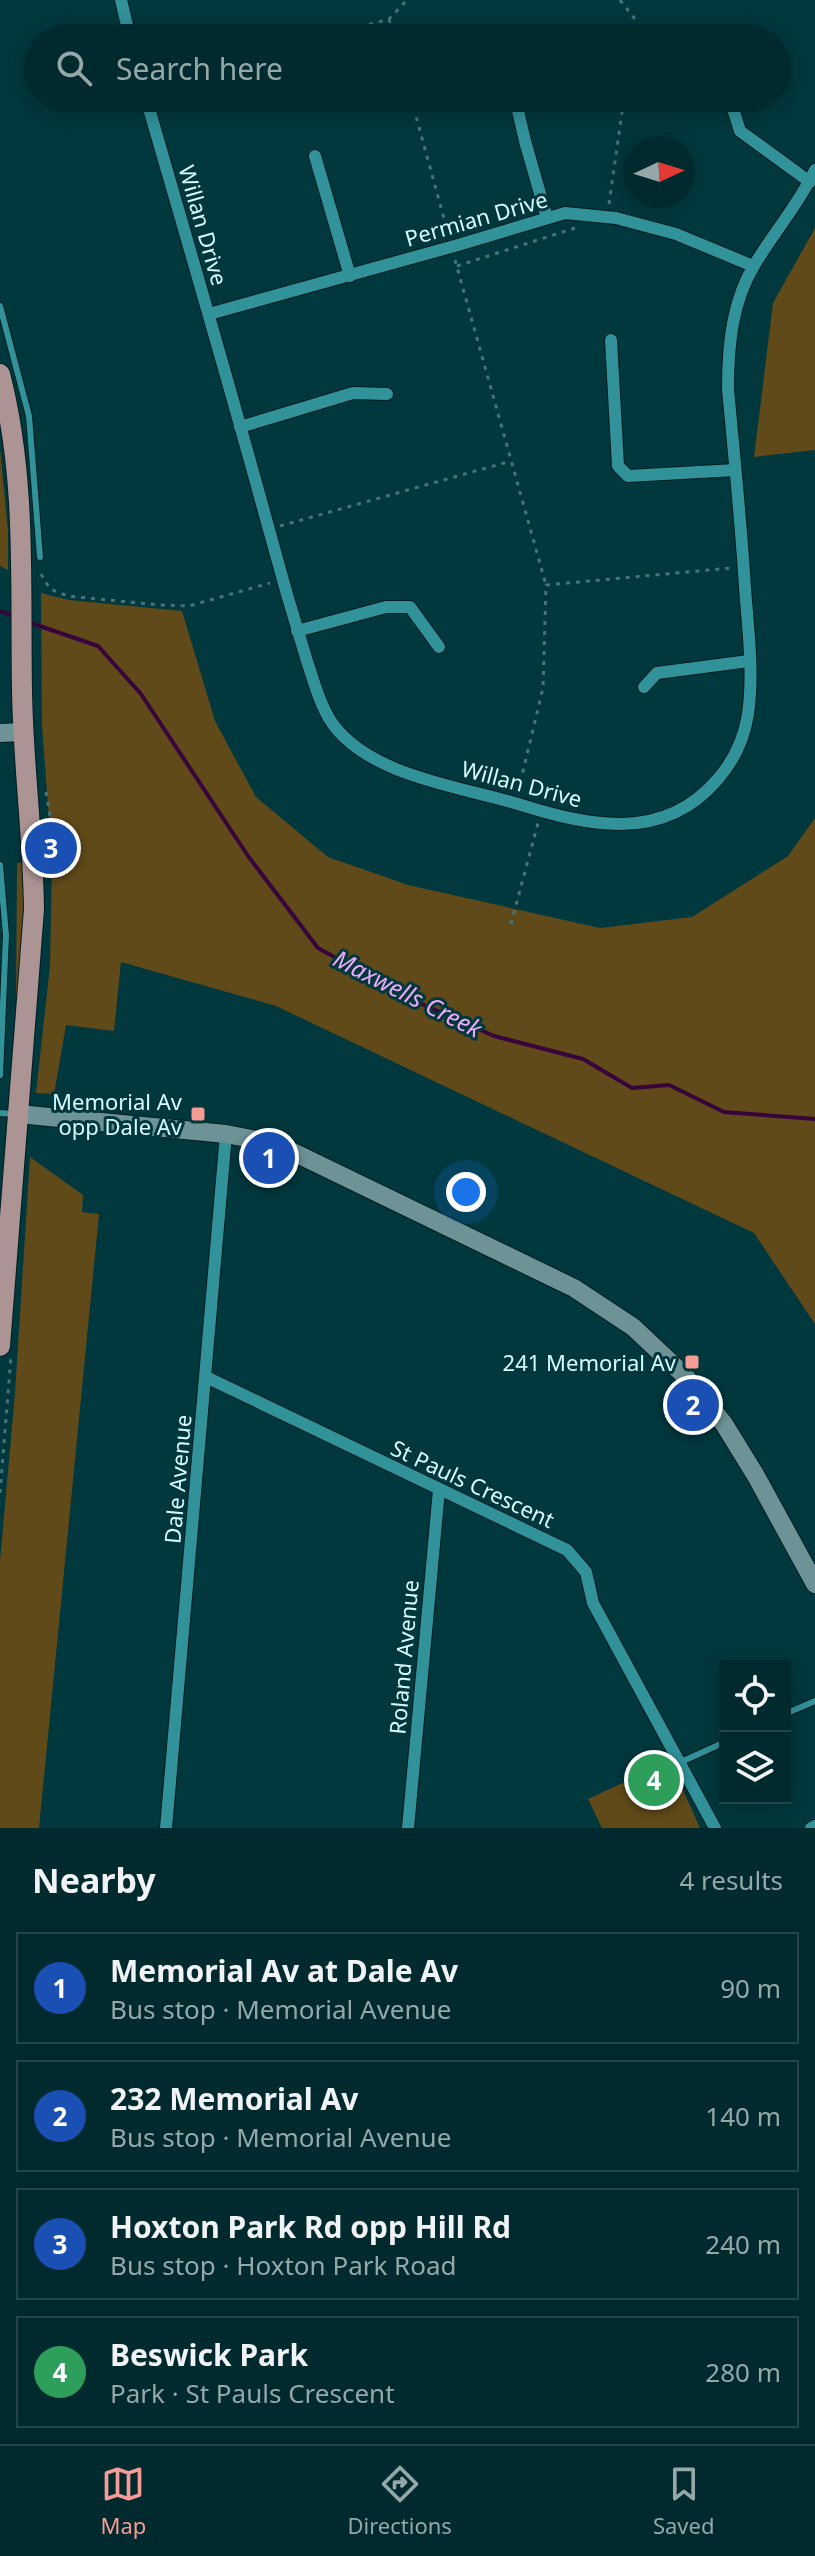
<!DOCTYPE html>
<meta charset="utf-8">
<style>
body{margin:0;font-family:"Noto Sans",sans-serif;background:#0f363a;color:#f1f3f6}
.controls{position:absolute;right:24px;bottom:24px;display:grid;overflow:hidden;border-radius:0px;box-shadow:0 4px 20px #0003}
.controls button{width:72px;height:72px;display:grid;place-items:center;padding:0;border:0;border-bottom:2px solid #23464a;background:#012a2e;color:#f1f3f6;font:40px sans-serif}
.compass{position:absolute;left:623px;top:136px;width:72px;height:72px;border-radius:50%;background:#012a2e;box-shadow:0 4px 20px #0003;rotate:86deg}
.you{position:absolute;left:466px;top:1192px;width:28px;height:28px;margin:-20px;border:6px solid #fff;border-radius:50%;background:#1a73e8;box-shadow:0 0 0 12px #1a73e833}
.badge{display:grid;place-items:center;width:52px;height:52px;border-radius:50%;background:#f59c96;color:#fff;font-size:26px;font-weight:700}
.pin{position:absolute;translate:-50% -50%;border:4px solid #fff;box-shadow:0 2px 8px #0006}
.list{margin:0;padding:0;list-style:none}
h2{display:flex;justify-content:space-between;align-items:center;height:104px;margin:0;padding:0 32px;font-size:34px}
h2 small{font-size:26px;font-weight:400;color:#96a7aa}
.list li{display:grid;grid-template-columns:52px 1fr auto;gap:24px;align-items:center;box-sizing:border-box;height:112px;margin:0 16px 16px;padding:0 16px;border:2px solid #23464a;border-radius:0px}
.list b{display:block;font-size:30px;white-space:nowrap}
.list p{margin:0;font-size:26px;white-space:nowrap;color:#96a7aa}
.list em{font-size:26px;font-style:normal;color:#96a7aa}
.icon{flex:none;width:44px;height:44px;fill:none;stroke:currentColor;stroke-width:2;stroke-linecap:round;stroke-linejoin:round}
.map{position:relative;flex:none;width:815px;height:1828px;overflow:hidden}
.search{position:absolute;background:#012a2e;box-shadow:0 4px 20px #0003;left:24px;right:24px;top:24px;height:88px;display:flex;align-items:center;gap:20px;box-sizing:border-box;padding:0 28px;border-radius:44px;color:#96a7aa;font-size:30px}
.sheet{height:616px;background:#012a2e}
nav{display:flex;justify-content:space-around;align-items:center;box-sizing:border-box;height:112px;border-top:2px solid #23464a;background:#012a2e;font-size:22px;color:#96a7aa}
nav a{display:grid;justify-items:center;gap:4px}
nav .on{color:#f59c96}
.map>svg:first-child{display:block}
.green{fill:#604a1a}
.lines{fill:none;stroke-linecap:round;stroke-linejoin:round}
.stream{stroke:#37043c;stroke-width:4}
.lane-casing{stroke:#011d20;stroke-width:8}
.street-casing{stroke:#011d20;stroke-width:14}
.secondary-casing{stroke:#011d20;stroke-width:20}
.primary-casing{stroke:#011d20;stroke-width:22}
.path{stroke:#45757a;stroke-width:3;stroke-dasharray:4 6;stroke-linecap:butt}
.lane{stroke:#31929a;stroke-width:6}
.street{stroke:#31929a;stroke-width:12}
.secondary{stroke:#6e9397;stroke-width:18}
.primary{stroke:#ac9494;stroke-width:20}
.street-bridge-casing{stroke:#011d20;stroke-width:14;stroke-linecap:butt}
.street-bridge{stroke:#31929a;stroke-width:12}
.poi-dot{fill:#f59c96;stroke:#01383d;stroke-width:3}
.labels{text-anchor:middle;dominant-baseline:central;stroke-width:6;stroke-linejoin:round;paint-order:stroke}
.street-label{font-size:22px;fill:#d9fbfe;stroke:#01383d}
.poi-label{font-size:22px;fill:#d9fbfe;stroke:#01383d;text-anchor:end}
.water-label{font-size:24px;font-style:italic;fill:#f0a8f7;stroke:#01383d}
</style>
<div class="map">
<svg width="815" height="1828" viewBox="0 0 815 1828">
<rect width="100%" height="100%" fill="#01383d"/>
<!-- green -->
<g class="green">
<polygon points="815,228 815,450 754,457 773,303"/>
<polygon points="0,449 8,530 8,570 0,566"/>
<polygon points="41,593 69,600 182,611 215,721 256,797 328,857 408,885 600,928 692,917 788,856 815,818 815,1324 754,1233 276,1006 121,962 114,1031 66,1025 54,1094 36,1093 50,966 52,859 42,726"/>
<polygon points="26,862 20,998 16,997 17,863"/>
<polygon points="30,1157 83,1195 82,1212 99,1214 39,1828 0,1828 0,1561 15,1393"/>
<polygon points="670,1761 700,1828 602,1828 588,1799"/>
</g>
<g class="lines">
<!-- stream -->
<g class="stream">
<polyline points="0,611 16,617"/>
<polyline points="28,622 98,646 141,694 248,856 318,948 415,1001 494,1036 583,1059 632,1088 669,1085 724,1112 815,1119"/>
</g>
<!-- lane casing -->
<g class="lane-casing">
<g id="lane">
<polyline points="0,306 29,416 40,557"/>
<polyline points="0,865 6,935 0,1075"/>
<polyline points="0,1113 16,1114"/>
<polyline points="785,1714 815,1701"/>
<polyline points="681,1762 725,1742"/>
</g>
</g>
<!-- street casing -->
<g class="street-casing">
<g id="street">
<polyline points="121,0 130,38"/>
<path d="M146 98C187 240 229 383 268 526 280 571 293 616 307 661 314 682 320 705 332 723 370 776 458 786 518 804 588 826 663 843 717 780 734 761 744 739 748 714 754 673 748 629 745 588 741 521 734 455 728 389 728 345 732 301 755 264 774 232 799 204 815 170"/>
<polyline points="515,98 525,141 547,218"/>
<polyline points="733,98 734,112 740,131 810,182"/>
<polyline points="315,156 350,276"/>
<polyline points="458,245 565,213 616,218 676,234 753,266"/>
<polyline points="209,314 440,250"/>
<polyline points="611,340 618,466 628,476 735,470"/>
<polyline points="240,427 353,393 387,394"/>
<polyline points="297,631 386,607 410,607 439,647"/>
<polyline points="644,687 657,673 749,661"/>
<polyline points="206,1377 567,1550 586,1572 593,1603 715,1828"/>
<polyline points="166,1828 226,1134"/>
<polyline points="408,1828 439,1490"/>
<polyline points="811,1828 815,1826"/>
</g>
</g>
<!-- secondary casing -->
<g class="secondary-casing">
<g id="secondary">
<polyline points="0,733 24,732"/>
<polyline points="18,1114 226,1134 267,1142 291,1151 574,1288 633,1327 685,1376 724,1424 756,1476 815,1584"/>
</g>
</g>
<!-- primary casing -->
<g class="primary-casing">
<path id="primary" d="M0 374C27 479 20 583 22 690 23 763 33 835 34 909L0 1346"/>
</g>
<!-- path -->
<g class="path">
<polyline points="620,0 635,19 632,38"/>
<polyline points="389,19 394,38"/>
<polyline points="321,38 389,19 407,0"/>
<polyline points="411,98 448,233"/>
<polyline points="609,204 624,98"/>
<polyline points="455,260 546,585"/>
<polyline points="457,266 575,228"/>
<polyline points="280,526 511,461"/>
<polyline points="41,574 50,589 68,596 160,605 189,606 270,583"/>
<polyline points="46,792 56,851 51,880"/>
<polyline points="518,792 543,688 546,585 731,568"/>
<polyline points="511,924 538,823"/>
<polyline points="0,1493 11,1357"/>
</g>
<!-- lane -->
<use href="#lane" class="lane"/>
<!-- street -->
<use href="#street" class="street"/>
<!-- secondary -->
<use href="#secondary" class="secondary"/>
<!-- primary -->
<use href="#primary" class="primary"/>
<!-- street-bridge casing -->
<g class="street-bridge-casing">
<polyline id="street-bridge" points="440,250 458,245"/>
</g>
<!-- street-bridge -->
<use href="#street-bridge" class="street-bridge"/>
</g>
<!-- markers -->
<g class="poi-dot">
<rect x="190" y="1106" width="16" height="16" rx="4"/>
<rect x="684" y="1354" width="16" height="16" rx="4"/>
</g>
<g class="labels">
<!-- street labels -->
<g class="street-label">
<text transform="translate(476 218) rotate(-16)">Permian Drive</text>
<text transform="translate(204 225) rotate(74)">Willan Drive</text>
<text transform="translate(522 783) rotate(15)">Willan Drive</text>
<text transform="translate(177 1479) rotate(-85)">Dale Avenue</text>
<text transform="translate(473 1483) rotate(25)">St Pauls Crescent</text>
<text transform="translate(403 1657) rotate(-85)">Roland Avenue</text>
</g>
<!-- poi labels -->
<g class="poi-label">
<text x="182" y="1101">Memorial Av<tspan x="182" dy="25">opp Dale Av</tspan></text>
<text x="676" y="1362">241 Memorial Av</text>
</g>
<!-- water labels -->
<g class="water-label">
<text transform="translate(408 993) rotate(27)">Maxwells Creek</text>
</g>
</g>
</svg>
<div class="controls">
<button><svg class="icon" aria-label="locate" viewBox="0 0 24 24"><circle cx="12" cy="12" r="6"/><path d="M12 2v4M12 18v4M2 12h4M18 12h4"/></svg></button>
<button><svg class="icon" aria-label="layers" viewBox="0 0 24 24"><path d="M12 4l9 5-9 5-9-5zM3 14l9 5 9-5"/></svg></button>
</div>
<svg class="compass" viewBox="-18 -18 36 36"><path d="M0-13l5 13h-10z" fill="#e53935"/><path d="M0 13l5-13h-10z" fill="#96a7aa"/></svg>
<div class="you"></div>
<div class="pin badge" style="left:269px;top:1158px;background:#1a4fb4">1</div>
<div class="pin badge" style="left:693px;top:1405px;background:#1a4fb4">2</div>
<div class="pin badge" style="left:51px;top:848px;background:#1a4fb4">3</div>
<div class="pin badge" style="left:654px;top:1780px;background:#2e9e5b">4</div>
<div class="search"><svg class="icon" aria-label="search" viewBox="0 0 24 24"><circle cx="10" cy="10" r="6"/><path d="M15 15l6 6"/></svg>Search here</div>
</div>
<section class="sheet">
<h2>Nearby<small>4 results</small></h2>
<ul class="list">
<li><span class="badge" style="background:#1a4fb4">1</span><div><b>Memorial Av at Dale Av</b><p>Bus stop · Memorial Avenue</p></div><em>90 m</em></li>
<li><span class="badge" style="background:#1a4fb4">2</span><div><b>232 Memorial Av</b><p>Bus stop · Memorial Avenue</p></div><em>140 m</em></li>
<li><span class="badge" style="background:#1a4fb4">3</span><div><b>Hoxton Park Rd opp Hill Rd</b><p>Bus stop · Hoxton Park Road</p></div><em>240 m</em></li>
<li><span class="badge" style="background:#2e9e5b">4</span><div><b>Beswick Park</b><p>Park · St Pauls Crescent</p></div><em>280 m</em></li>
</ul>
</section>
<nav>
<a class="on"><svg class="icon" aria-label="map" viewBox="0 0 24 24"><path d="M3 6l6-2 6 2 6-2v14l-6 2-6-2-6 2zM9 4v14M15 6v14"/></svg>Map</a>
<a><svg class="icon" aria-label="directions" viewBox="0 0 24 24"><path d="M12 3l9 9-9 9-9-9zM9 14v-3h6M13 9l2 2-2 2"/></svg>Directions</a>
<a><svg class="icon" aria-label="saved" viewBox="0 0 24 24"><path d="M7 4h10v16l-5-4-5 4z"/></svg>Saved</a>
</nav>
